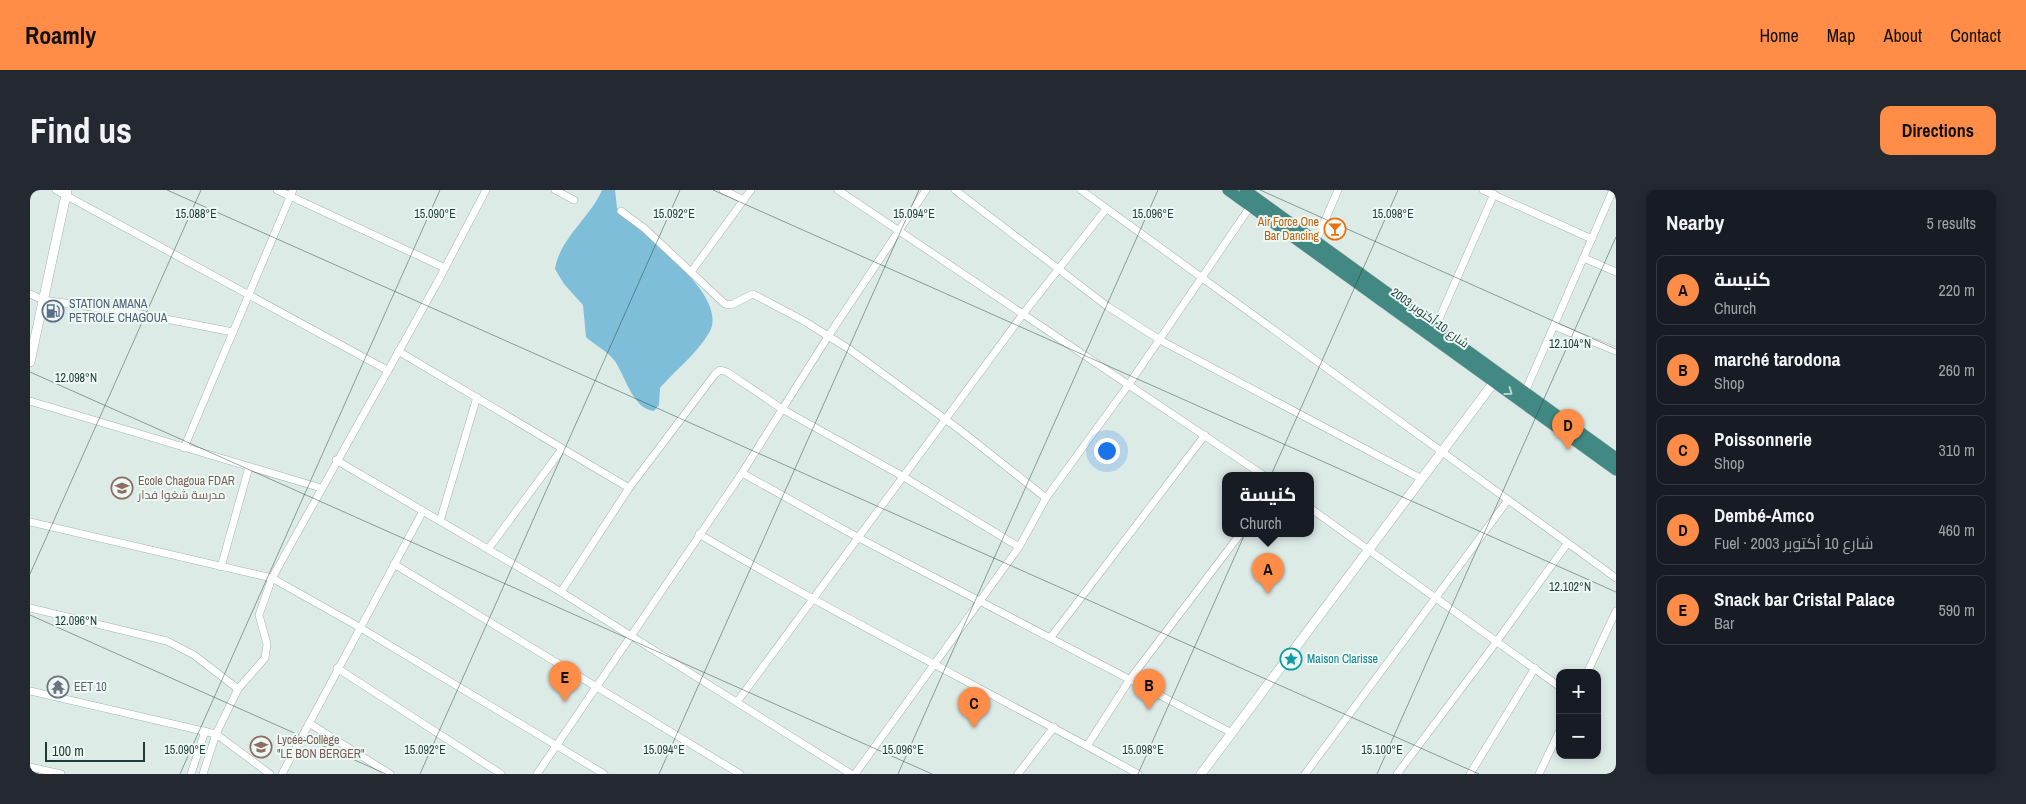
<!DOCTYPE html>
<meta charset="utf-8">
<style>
body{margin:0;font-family:"Archivo Narrow",Cairo,sans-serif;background:#242831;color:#f1f3f6}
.controls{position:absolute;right:15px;bottom:15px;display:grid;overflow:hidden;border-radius:10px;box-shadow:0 2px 8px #0003}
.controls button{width:45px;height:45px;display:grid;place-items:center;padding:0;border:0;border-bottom:1px solid #363941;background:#171b24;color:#f1f3f6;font:25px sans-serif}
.scale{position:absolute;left:15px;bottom:12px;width:100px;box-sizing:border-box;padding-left:5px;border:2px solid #1d3c38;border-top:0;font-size:14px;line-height:18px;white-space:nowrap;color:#1d3c38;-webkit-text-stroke:4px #eef8f4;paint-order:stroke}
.you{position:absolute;left:1076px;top:260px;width:18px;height:18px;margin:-12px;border:4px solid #fff;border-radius:50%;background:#1a73e8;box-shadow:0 0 0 8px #1a73e833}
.badge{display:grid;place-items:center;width:32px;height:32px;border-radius:50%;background:#ff8d47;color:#111;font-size:16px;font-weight:700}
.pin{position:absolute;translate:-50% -41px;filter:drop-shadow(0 1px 2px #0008)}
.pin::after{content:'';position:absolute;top:26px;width:18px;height:15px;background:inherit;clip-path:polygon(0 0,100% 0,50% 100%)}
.popup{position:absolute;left:1192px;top:282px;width:92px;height:65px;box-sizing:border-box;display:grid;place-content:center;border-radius:10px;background:#171b24;filter:drop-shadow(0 1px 4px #0005);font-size:16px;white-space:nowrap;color:#9ea1a6}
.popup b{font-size:19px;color:#f1f3f6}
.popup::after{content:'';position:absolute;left:50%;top:100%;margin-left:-10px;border:10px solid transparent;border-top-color:#171b24}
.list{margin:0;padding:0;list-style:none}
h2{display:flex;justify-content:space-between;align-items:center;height:65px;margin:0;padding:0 20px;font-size:21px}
h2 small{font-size:16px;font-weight:400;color:#9ea1a6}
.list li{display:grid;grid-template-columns:32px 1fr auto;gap:15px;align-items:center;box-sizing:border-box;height:70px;margin:0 10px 10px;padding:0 10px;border:1px solid #363941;border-radius:10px}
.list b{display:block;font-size:19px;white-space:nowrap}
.list p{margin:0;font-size:16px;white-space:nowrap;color:#9ea1a6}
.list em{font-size:16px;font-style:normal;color:#9ea1a6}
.map{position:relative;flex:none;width:1586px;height:584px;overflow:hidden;border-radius:10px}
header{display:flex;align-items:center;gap:30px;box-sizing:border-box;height:70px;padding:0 25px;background:#ff8d47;color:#111}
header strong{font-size:24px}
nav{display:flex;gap:28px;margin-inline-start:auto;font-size:18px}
.intro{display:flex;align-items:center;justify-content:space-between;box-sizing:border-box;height:120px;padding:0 30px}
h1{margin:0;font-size:35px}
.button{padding:12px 22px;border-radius:10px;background:#ff8d47;color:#111;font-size:18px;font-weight:700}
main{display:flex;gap:30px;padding:0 30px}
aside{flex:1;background:#171b24;border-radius:10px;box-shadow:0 2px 8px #0003}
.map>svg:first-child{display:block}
.water{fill:#7ebed8}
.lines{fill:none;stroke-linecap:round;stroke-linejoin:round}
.minor-casing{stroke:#a0b3af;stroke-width:8}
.tertiary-casing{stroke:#a0b3af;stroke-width:10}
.trunk-casing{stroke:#c0c8c7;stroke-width:12}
.minor{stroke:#fff;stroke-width:7}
.tertiary{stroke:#fff;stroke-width:9}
.trunk{stroke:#418982;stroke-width:11}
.oneway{stroke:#bad7d2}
.ticks{fill:none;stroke:#1d3c38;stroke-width:1;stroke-opacity:0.45}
.labels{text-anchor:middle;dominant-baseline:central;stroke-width:4;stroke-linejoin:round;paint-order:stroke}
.food-label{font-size:12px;fill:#c56008;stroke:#eef8f4;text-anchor:end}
.service-label{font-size:12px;fill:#4e5e75;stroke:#eef8f4;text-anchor:start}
.street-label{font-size:12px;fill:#1d3c38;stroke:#eef8f4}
.education-label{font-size:12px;fill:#785e54;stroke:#eef8f4;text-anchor:start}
.culture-label{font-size:12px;fill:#0d838f;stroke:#eef8f4;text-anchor:start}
.worship-label{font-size:12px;fill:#5b616d;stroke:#eef8f4;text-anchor:start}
.ticks-label{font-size:12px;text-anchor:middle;fill:#1d3c38;stroke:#eef8f4;stroke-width:4;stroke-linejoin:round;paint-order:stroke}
</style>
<header>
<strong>Roamly</strong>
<nav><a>Home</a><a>Map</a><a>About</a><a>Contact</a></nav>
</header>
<div class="intro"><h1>Find us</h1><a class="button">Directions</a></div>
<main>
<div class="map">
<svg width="1586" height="584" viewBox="0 0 1586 584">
<rect width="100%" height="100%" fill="#ddebe7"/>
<!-- water -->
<path class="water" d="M572 0H585L587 18C608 42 699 103 680 141 668 163 646 179 630 198L629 215 624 221C602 219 595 184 584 170 577 161 565 155 556 147L553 115 534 94 525 79C530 48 560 28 572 0Z"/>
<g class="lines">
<!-- minor casing -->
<g class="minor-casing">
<g id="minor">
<polyline points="26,0 357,180"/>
<polyline points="247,0 415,78"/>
<polyline points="525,0 544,10"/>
<polyline points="693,0 714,10"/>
<polyline points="808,0 1233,285"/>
<polyline points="925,0 1077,116 1130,150 1392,289"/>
<polyline points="1051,0 1586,388"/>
<polyline points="1453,0 1562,49"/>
<polyline points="591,21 614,38 695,114 701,115 723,104 774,131 819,159 930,240 1016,308"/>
<polyline points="1286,51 1308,0"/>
<polyline points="1554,68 1586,82"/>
<polyline points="661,82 721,0"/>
<polyline points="0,104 13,110 110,124 203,142"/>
<polyline points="1524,136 1586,161"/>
<polyline points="1405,138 1464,4"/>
<polyline points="368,161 599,298 531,402"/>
<polyline points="1495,202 1583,0"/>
<polyline points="0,211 291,298"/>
<polyline points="154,258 263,0"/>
<polyline points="306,270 531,402 821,584"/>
<polyline points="712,283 829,348 1202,543"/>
<polyline points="599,298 685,184 690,180 697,182 752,219 874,287 989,357"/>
<polyline points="1280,318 1530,497"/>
<polyline points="410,331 447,207"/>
<polyline points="0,332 242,388 329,437 574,584"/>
<path d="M669 344C813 429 962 503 1108 584"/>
<polyline points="459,358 532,259"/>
<polyline points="364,374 710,584"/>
<polyline points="191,377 219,277"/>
<polyline points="0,418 137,451 164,465 208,499"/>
<polyline points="1021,447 1175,245"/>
<polyline points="307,478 471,584"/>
<polyline points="1557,483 1586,421"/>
<polyline points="0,501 186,544 240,584"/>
<polyline points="707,512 993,124 1076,19"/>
<polyline points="279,533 360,584"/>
<polyline points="1057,556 1100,489 1211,343"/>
<polyline points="0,577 31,584"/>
<polyline points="161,584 175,541"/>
<polyline points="173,584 186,544 208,499 235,468 237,454 229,425 242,388 407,93 456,0"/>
<polyline points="252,584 393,321"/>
<polyline points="507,584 712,283 799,145 896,0"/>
<polyline points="825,584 989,357 1016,308 1099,194 1222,14"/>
<polyline points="988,584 1024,537"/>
<polyline points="1275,584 1478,310"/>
<polyline points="1367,584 1467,451 1537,354"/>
<polyline points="1440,584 1505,478"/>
<polyline points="1509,584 1530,540"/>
</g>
</g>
<!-- tertiary casing -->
<g class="tertiary-casing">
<g id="tertiary">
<polyline points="0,172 37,0"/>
<polyline points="1171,584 1467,188"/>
</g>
</g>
<!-- trunk casing -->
<g class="trunk-casing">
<g id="trunk">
<polyline points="1198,0 1586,280"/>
<polyline points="1215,0 1586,268"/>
</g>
</g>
<!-- minor -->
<use href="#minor" class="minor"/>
<!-- tertiary -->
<use href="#tertiary" class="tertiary"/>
<!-- trunk -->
<use href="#trunk" class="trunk"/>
</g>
<!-- one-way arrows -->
<defs><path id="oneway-chevron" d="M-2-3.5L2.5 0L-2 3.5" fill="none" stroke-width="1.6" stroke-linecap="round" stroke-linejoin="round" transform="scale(1.25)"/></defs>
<use class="oneway" href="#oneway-chevron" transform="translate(1479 202) rotate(36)"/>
<!-- ticks -->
<path class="ticks" d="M137 0 1449 584M683 0 1586 402M1230 0 1586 159M0 182 902 584M0 384 171 0M0 425 356 584M150 584 410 0M390 584 650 0M629 584 889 0M868 584 1128 0M1108 584 1368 0M1347 584 1586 47"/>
<!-- icons -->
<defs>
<g id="bar-ring" transform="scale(1.125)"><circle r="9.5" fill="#eef8f4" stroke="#e8710a" stroke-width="1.5"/><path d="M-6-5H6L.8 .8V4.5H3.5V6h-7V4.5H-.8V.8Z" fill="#e8710a"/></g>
<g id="fuel-ring" transform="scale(1.125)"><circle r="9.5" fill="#eef8f4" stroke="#5c6f8a" stroke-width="1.5"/><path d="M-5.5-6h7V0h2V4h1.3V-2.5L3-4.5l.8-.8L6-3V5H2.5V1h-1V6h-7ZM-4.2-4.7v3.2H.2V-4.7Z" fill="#5c6f8a"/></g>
<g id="school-ring" transform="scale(1.125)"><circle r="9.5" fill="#eef8f4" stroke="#8d6e63" stroke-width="1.5"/><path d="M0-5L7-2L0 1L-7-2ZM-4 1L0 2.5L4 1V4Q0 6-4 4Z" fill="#8d6e63"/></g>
<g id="sight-ring" transform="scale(1.125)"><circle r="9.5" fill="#eef8f4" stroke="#0f9aa8" stroke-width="1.5"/><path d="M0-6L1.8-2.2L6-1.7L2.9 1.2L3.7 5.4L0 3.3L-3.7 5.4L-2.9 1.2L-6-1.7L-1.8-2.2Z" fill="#0f9aa8"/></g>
<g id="temple-ring" transform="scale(1.125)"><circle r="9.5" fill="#eef8f4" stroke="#6b7280" stroke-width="1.5"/><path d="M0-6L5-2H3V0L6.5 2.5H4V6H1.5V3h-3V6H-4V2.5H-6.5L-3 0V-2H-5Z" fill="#6b7280"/></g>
</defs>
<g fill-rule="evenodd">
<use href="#bar-ring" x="1305" y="39"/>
<use href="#fuel-ring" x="23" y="121"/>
<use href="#school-ring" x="92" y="298"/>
<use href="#sight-ring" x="1261" y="469"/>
<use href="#temple-ring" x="28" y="497"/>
<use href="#school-ring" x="231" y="557"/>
</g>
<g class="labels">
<!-- food labels -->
<g class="food-label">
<text x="1289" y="32">Air Force One<tspan x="1289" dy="14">Bar Dancing</tspan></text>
</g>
<!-- service labels -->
<g class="service-label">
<text x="39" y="114">STATION AMANA<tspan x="39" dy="14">PETROLE CHAGOUA</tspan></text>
</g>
<!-- street labels -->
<g class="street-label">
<text transform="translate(1400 128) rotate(36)">شارع 10 أكتوبر 2003</text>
</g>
<!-- education labels -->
<g class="education-label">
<text x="108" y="291">Ecole Chagoua FDAR<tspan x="108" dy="14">مدرسة شغوا فدار</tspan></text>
<text x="247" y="550">Lycée-Collège<tspan x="247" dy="14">"LE BON BERGER"</tspan></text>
</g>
<!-- culture labels -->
<g class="culture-label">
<text x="1277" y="469">Maison Clarisse</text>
</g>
<!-- worship labels -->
<g class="worship-label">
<text x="44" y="497">EET 10</text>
</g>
</g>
<g class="ticks-label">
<text x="405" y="28">15.090°E</text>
<text x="644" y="28">15.092°E</text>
<text x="884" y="28">15.094°E</text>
<text x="1363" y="28">15.098°E</text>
<text x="166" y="28">15.088°E</text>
<text x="1123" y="28">15.096°E</text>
<text x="1540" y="158">12.104°N</text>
<text x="46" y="192">12.098°N</text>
<text x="1540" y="401">12.102°N</text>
<text x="46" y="435">12.096°N</text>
<text x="155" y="564">15.090°E</text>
<text x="395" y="564">15.092°E</text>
<text x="634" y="564">15.094°E</text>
<text x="873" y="564">15.096°E</text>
<text x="1113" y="564">15.098°E</text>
<text x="1352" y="564">15.100°E</text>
</g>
</svg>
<div class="controls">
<button>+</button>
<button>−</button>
</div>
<div class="scale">100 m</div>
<div class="you"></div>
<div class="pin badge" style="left:1238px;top:404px">A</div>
<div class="popup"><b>كنيسة</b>Church</div>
<div class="pin badge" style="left:1119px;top:520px">B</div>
<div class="pin badge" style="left:944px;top:538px">C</div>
<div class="pin badge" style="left:1538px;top:260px">D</div>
<div class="pin badge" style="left:535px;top:512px">E</div>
</div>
<aside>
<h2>Nearby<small>5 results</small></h2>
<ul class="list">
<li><span class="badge">A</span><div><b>كنيسة</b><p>Church</p></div><em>220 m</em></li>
<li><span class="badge">B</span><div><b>marché tarodona</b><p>Shop</p></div><em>260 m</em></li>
<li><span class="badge">C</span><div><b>Poissonnerie</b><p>Shop</p></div><em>310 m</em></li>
<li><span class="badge">D</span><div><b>Dembé-Amco</b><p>Fuel · شارع 10 أكتوبر 2003</p></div><em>460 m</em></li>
<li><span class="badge">E</span><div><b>Snack bar Cristal Palace</b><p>Bar</p></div><em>590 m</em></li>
</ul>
</aside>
</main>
